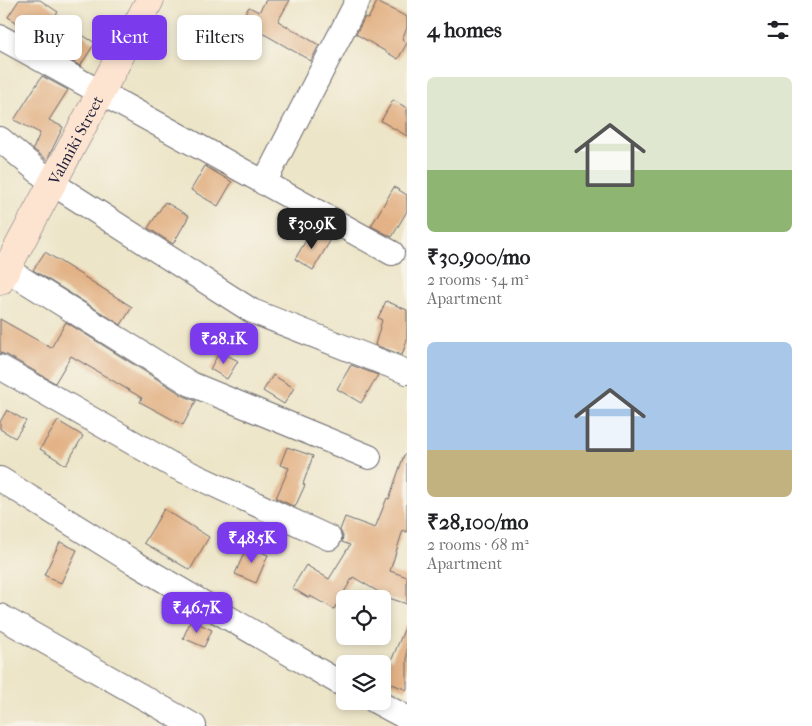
<!DOCTYPE html>
<html lang="en">
<head>
<meta charset="utf-8">
<style>
  body { margin:0; font-family:"IM FELL French Canon",serif; background:#f6f6f6; color:#202124; height:100vh; display:flex; flex-direction:column; font-size:19px; white-space:nowrap }
  * { box-sizing:border-box; margin:0 }
  p { font-size:16px; color:#757577 }
  .icon { flex:none; width:28px; height:28px; fill:none; stroke:currentColor; stroke-width:2; stroke-linecap:round; stroke-linejoin:round }
  .map { position:relative; flex:1; overflow:hidden }
  .panel { display:flex; flex-direction:column; background:#fff; width:405px }
  .panel>* { flex:none }
  .guide { position:absolute; left:15px; top:15px; width:316px; height:45px; display:flex; gap:10px }
  .fabs { position:absolute; left:336px; top:590px; display:grid; gap:10px }
  .fabs a { display:grid; place-items:center; width:55px; height:55px; border-radius:8px; background:#fff; box-shadow:0 2px 8px #0003; font-size:25px }
  .price { position:absolute; translate:-50% -42px; padding:0 11px; border-radius:10px; background:#7c3aed; color:#fff; font-size:16px; line-height:32px; filter:drop-shadow(0 1px 2px #0008) }
  .price::after { content:''; position:absolute; left:50%; top:30px; width:15px; height:11px; margin-left:-8px; background:inherit; clip-path:polygon(0 0,100% 0,50% 100%) }
  .price.on { background:#222; color:#fff }
  ul { padding:0; list-style:none }
  li { display:grid; align-content:center; gap:10px; height:265px; padding:0 20px }
  li span { display:grid; place-items:center; height:155px; border-radius:8px; color:#555 }
  li>.icon { margin-inline-start:auto }
  span .icon { width:90px; height:90px; fill:#fffc; stroke-width:1 }
  li b { font-size:21px }
  h2 { display:flex; justify-content:space-between; align-items:center; height:60px; padding:0 20px; font-size:21px }
  .chip { padding:0 18px; border-radius:8px; background:#fff; box-shadow:0 2px 8px #0003; font-size:18px; line-height:45px }
  .chip.on { background:#7c3aed; color:#fff }
  main { display:flex; flex:1; min-height:0 }
  .map>svg:first-child { display:block }
  .building { fill:#e3b387 }
  .lines { fill:none; stroke-linecap:round; stroke-linejoin:round }
  .street-casing { stroke:#69666c; stroke-width:26 }
  .secondary-casing { stroke:#69666c; stroke-width:29 }
  .street { stroke:#fff; stroke-width:24 }
  .secondary { stroke:#fde4d1; stroke-width:28 }
  .labels { text-anchor:middle; dominant-baseline:central; stroke-width:4.5; stroke-linejoin:round; paint-order:stroke }
  .street-label { font-size:16px; fill:#22223b; stroke:#f7f3e8 }
</style>
</head>
<body>
<main>
<div class="map">
<svg width="407" height="726" viewBox="0 0 407 726">
  <rect width="100%" height="100%" fill="#f7f3e8"/>
  <filter id="ink" filterUnits="userSpaceOnUse"><feTurbulence type="fractalNoise" baseFrequency=".02" numOctaves="2"/><feDisplacementMap in="SourceGraphic" scale="10" xChannelSelector="R" yChannelSelector="G"/><feConvolveMatrix kernelMatrix="1 2 1 2 8 2 1 2 1" color-interpolation-filters="sRGB"/></filter>
  <filter id="wash" filterUnits="userSpaceOnUse"><feTurbulence type="fractalNoise" baseFrequency=".0096" numOctaves="4" result="noise"/><feDisplacementMap in="SourceGraphic" scale="20" xChannelSelector="R" yChannelSelector="G"/><feGaussianBlur stdDeviation="1.12" result="paint"/><feColorMatrix in="noise" values="0 0 0 0 0 0 0 0 0 0 0 0 0 0 0 0 0 1.4 0 .05"/><feComposite in="paint" operator="in"/></filter>
  <g filter="url(#wash)">
    <rect width="100%" height="100%" fill="#ede5c8"/>
    <g id="blocks">
      <g class="building">
        <polygon points="19,0 40,0 58,12 54,17 95,43 80,66 57,52 58,50 8,17"/>
        <polygon points="266,0 290,0 278,21 319,45 311,61 257,30 252,38 236,29 249,7 259,12"/>
        <polygon points="377,2 407,17 407,28 402,39 407,43 398,59 356,34 365,17 368,19"/>
        <polygon points="42,76 68,90 49,120 63,127 47,160 33,149 40,133 14,120"/>
        <polygon points="393,100 407,108 407,136 381,121"/>
        <polygon points="205,166 232,182 218,206 191,190"/>
        <polygon points="394,187 407,195 407,211 392,237 371,226"/>
        <polygon points="165,202 189,216 173,244 148,228"/>
        <polygon points="312,230 330,241 313,270 295,259"/>
        <polygon points="45,252 132,307 121,325 33,270"/>
        <polygon points="386,301 407,310 407,340 402,355 375,345 382,320 378,318"/>
        <polygon points="0,319 51,348 66,322 184,396 196,401 183,425 140,402 142,398 71,356 55,383 7,355 0,353"/>
        <polygon points="220,351 238,361 227,379 210,369"/>
        <polygon points="351,365 378,375 361,403 337,389"/>
        <polygon points="273,375 294,388 284,404 263,391"/>
        <polygon points="7,410 26,421 15,438 0,429 0,422"/>
        <polygon points="58,421 83,436 66,465 40,449"/>
        <polygon points="287,447 313,456 303,484 305,485 295,507 276,498 289,468 280,465"/>
        <polygon points="404,455 407,455 407,532 403,530 390,571 407,577 407,604 389,598 353,577 334,609 310,596 309,598 292,588 306,565 329,579 350,545 342,542 343,536 340,530 345,517 375,528 387,498 389,499"/>
        <polygon points="164,509 209,537 190,570 144,543"/>
        <polygon points="60,542 77,550 61,583 44,575"/>
        <polygon points="247,546 268,555 256,583 235,574"/>
        <polygon points="191,620 212,630 204,647 183,638"/>
        <polygon points="406,625 407,625 407,690 382,680 382,655 392,659"/>
      </g>
    </g>
  </g>
  <g filter="url(#ink)">
    <use href="#blocks" fill-opacity="0" stroke="#69666c" stroke-width="1"/>
    <g class="lines">
      <defs>
        <g id="street">
          <polyline points="0,37 392,253"/>
          <polyline points="0,139 52,183 252,311 407,372"/>
          <polyline points="264,183 358,0"/>
          <polyline points="6,269 191,384 369,457"/>
          <polyline points="0,367 174,466 329,538"/>
          <polyline points="0,479 133,562 345,686"/>
          <polyline points="0,616 194,726"/>
          <polyline points="375,701 407,718"/>
        </g>
        <g id="secondary">
          <path id="s1" d="M0 281 150 0"/>
        </g>
      </defs>
      <use href="#street" class="street-casing"/>
      <use href="#secondary" class="secondary-casing"/>
      <use href="#street" class="street"/>
      <use href="#secondary" class="secondary"/>
    </g>
  </g>
  <g class="labels">
    <g class="street-label">
      <text stroke="none"><textPath href="#s1" startOffset="160">Valmiki Street</textPath></text>
    </g>
  </g>
</svg>
<div class="fabs">
<a><svg class="icon" aria-label="locate" viewBox="0 0 24 24"><circle cx="12" cy="12" r="6"/><path d="M12 2v4M12 18v4M2 12h4M18 12h4"/></svg></a>
<a><svg class="icon" aria-label="layers" viewBox="0 0 24 24"><path d="M12 4l9 5-9 5-9-5zM3 14l9 5 9-5"/></svg></a>
</div>
<b class="price on" style="left:312px;top:250px">₹30.9K</b>
<b class="price" style="left:224px;top:365px">₹28.1K</b>
<b class="price" style="left:252px;top:564px">₹48.5K</b>
<b class="price" style="left:197px;top:634px">₹46.7K</b>
<div class="guide">
<a class="chip">Buy</a>
<a class="chip on">Rent</a>
<a class="chip">Filters</a>
</div>
</div>
<section class="panel">
<h2>4 homes<svg class="icon" aria-label="filters" viewBox="0 0 24 24"><path d="M4 7h16M4 17h16"/><circle cx="9" cy="7" r="2"/><circle cx="15" cy="17" r="2"/></svg></h2>
<ul>
<li><span style="background:linear-gradient(#dfe7d0 60%,#8fb573 0)"><svg class="icon" aria-label="home" viewBox="0 0 24 24"><path d="M3 11l9-7 9 7M6 9v11h12V9"/></svg></span><div><b>₹30,900/mo</b><p>2 rooms · 54 m²</p><p>Apartment</p></div></li>
<li><span style="background:linear-gradient(#a9c7e8 70%,#c2b280 0)"><svg class="icon" aria-label="home" viewBox="0 0 24 24"><path d="M3 11l9-7 9 7M6 9v11h12V9"/></svg></span><div><b>₹28,100/mo</b><p>2 rooms · 68 m²</p><p>Apartment</p></div></li>
</ul>
</section>
</main>
</body>
</html>
